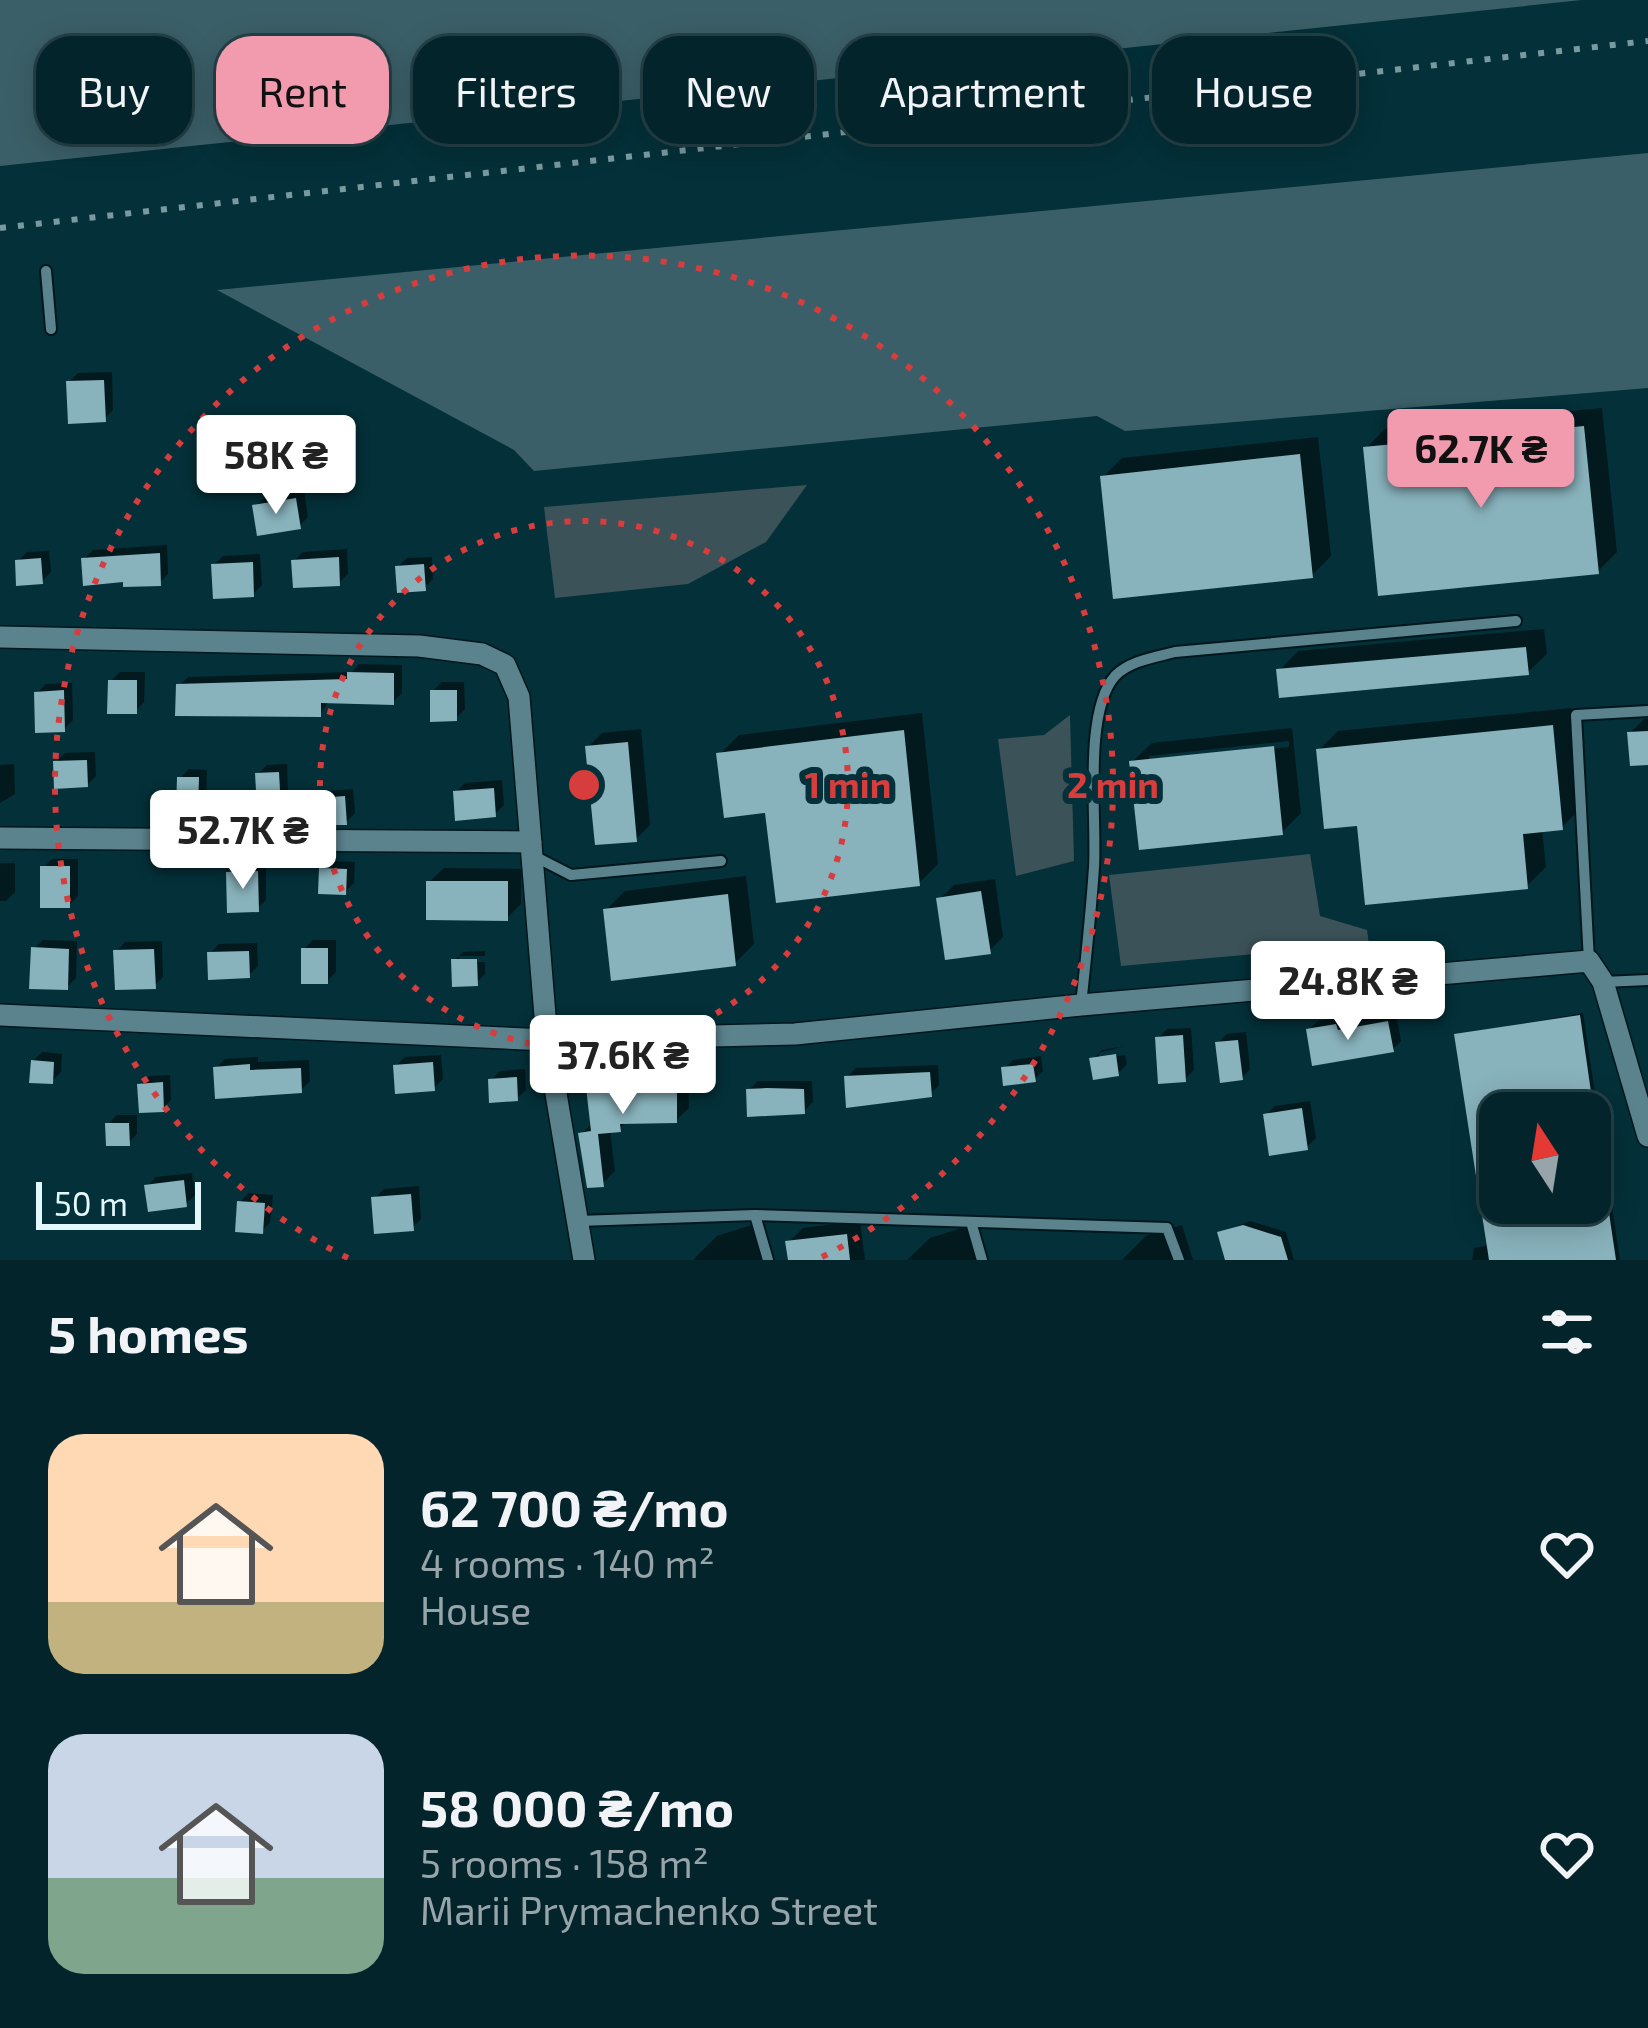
<!DOCTYPE html>
<html lang="en">
<head>
<meta charset="utf-8">
<style>
  body { margin:0; font-family:"Exo 2",sans-serif; background:#113037; color:#f1f3f6; height:100vh; display:flex; flex-direction:column; font-size:45px; white-space:nowrap }
  * { box-sizing:border-box; margin:0 }
  p { font-size:39px; color:#97a4a9 }
  .icon { flex:none; width:66px; height:66px; fill:none; stroke:currentColor; stroke-width:2; stroke-linecap:round; stroke-linejoin:round }
  .map { position:relative; height:1260px; overflow:hidden }
  .side { display:flex; flex-direction:column; background:#03242b; flex:1 }
  .side>* { flex:none }
  .hud { position:absolute; left:36px; top:36px; width:1578px; height:108px; display:flex; gap:24px }
  .needle { width:78px; rotate:348deg }
  .tools { position:absolute; left:1479px; top:1092px; display:grid; gap:24px }
  .tools a { display:grid; place-items:center; width:132px; height:132px; border-radius:24px; background:#03242b; box-shadow:0 6px 30px #0003,0 0 0 3px #244147; font-size:60px }
  .scale { position:absolute; left:36px; bottom:30px; width:165px; box-sizing:border-box; padding-left:12px; border:6px solid #e2f8fd; border-top:0; font-size:33px; line-height:42px; white-space:nowrap; color:#e2f8fd; -webkit-text-stroke:9px #043039; paint-order:stroke }
  .price { position:absolute; translate:-50% -102px; padding:0 27px; border-radius:12px; background:#fff; color:#222; font-size:39px; line-height:78px; filter:drop-shadow(0 3px 6px #0008) }
  .price::after { content:''; position:absolute; left:50%; top:72px; width:36px; height:27px; margin-left:-18px; background:inherit; clip-path:polygon(0 0,100% 0,50% 100%) }
  .price.on { background:#f29aae; color:#111 }
  ul { padding:0; list-style:none }
  li { display:flex; align-items:center; gap:36px; height:300px; padding:0 48px }
  li span { display:grid; place-items:center; flex:none; width:336px; height:240px; border-radius:36px; color:#555 }
  li>.icon { margin-inline-start:auto }
  span .icon { width:144px; height:144px; fill:#fffc; stroke-width:1 }
  li b { font-size:51px }
  h2 { display:flex; justify-content:space-between; align-items:center; height:144px; padding:0 48px; font-size:51px }
  .chip { padding:0 42px; border-radius:36px; background:#03242b; box-shadow:0 6px 30px #0003,0 0 0 3px #244147; font-size:42px; line-height:108px }
  .chip.on { background:#f29aae; color:#111 }
  .map>svg:first-child { display:block }
  .green { fill:#3b5258 }
  .forest { fill:#3b5f68 }
  .shadow { fill:#0007; fill-rule:evenodd }
  .building { fill:#88b2bc }
  .lines { fill:none; stroke-linecap:round; stroke-linejoin:round }
  .service-casing { stroke:#00171d; stroke-width:14 }
  .minor-casing { stroke:#00171d; stroke-width:24 }
  .service { stroke:#5b838e; stroke-width:10 }
  .minor { stroke:#5b838e; stroke-width:21 }
  .rail { stroke:#7a9aa1; stroke-width:6; stroke-dasharray:6 12; stroke-linecap:butt }
  .ring { fill:none; stroke:#d73d3d; stroke-width:6; stroke-dasharray:6 12 }
  .centre { fill:#d73d3d; stroke:#043039; stroke-width:6 }
  .ring-label { font-size:36px; text-anchor:middle; font-weight:bold; fill:#d73d3d; stroke:#043039; stroke-width:12; stroke-linejoin:round; paint-order:stroke }
</style>
</head>
<body>
<div class="map">
<svg width="1648" height="1260" viewBox="0 0 1648 1260">
  <rect width="100%" height="100%" fill="#043039"/>
  <g class="green">
    <polygon points="807,485 766,542 688,584 555,598 544,507"/>
    <polygon points="1070,715 1074,861 1016,876 998,739 1044,735"/>
    <polygon points="1310,854 1320,916 1367,930 1369,944 1121,966 1109,875"/>
  </g>
  <g class="forest">
    <polygon points="0,0 1582,0 0,166"/>
    <polygon points="1648,153 1648,388 1125,431 1097,416 534,471 514,450 217,290"/>
  </g>
  <g class="shadow">
    <polygon points="112,372 113,410 104,419 69,382 78,373"/>
    <polygon points="1602,408 1617,552 1598,571 1366,448 1385,429"/>
    <polygon points="1318,437 1331,556 1312,575 1103,477 1122,458"/>
    <polygon points="304,491 308,517 299,526 256,506 265,497"/>
    <polygon points="167,545 168,574 159,583 125,578 84,559 93,550"/>
    <polygon points="347,549 348,574 339,583 294,561 303,552"/>
    <polygon points="49,551 51,572 42,581 18,561 27,552"/>
    <polygon points="260,554 262,585 253,594 214,565 223,556"/>
    <polygon points="432,557 433,579 424,588 398,567 407,558"/>
    <polygon points="1544,629 1547,654 1527,673 1279,671 1298,651"/>
    <polygon points="359,664 402,665 402,693 393,702 329,701 320,714 179,686 188,677 352,672"/>
    <polygon points="120,672 145,672 144,702 135,711 111,681"/>
    <polygon points="442,682 464,682 465,709 456,718 433,691"/>
    <polygon points="72,683 73,720 64,729 37,693 46,684"/>
    <polygon points="1571,708 1581,808 1562,827 1542,829 1546,867 1527,886 1360,823 1319,750 1338,731"/>
    <polygon points="922,713 938,864 919,883 768,809 720,754 739,735"/>
    <polygon points="1644,719 1648,719 1648,762 1630,733"/>
    <path d="M1292 728 1301 813 1282 832 1132 762 1152 743ZM1289 741V747L1149 762V756Z"/>
    <polygon points="641,729 650,825 636,839 588,747 602,733"/>
    <polygon points="95,752 96,776 87,785 56,762 65,753"/>
    <polygon points="14,764 15,794 0,803 0,765"/>
    <polygon points="287,764 288,796 279,805 258,774 267,765"/>
    <polygon points="189,769 207,770 206,798 197,807 180,778"/>
    <polygon points="502,780 504,805 495,814 456,792 465,783"/>
    <polygon points="353,789 355,813 346,822 321,800 330,791"/>
    <polygon points="52,859 78,859 78,896 69,905 43,868"/>
    <polygon points="331,861 355,862 354,883 345,892 322,870"/>
    <polygon points="0,863 15,863 15,892 6,901 0,901"/>
    <polygon points="266,863 266,900 257,909 229,873 238,864"/>
    <polygon points="444,868 521,869 521,904 507,918 429,882"/>
    <polygon points="746,876 754,944 735,963 606,910 625,891"/>
    <polygon points="995,879 1003,937 989,951 940,899 954,885"/>
    <polygon points="43,940 77,941 76,978 67,987 34,949"/>
    <polygon points="313,940 336,940 336,972 327,981 304,949"/>
    <polygon points="162,941 163,977 154,986 117,951 125,942"/>
    <polygon points="257,943 258,966 249,975 210,953 219,944"/>
    <polygon points="485,951 485,956 459,956 459,962 485,962 485,974 476,983 454,961 463,952"/>
    <polygon points="1396,1013 1401,1041 1392,1050 1309,1030 1318,1021 1345,1016 1346,1023"/>
    <path d="M1583 1013 1620 1260H1472L1474 1248 1490 1245 1457 1035ZM1500 1113H1590V1203H1500Z"/>
    <polygon points="1191,1028 1194,1070 1185,1079 1158,1038 1167,1029"/>
    <polygon points="1246,1032 1250,1069 1242,1078 1218,1043 1227,1034"/>
    <polygon points="1124,1046 1099,1053 1099,1059 1125,1055 1127,1064 1118,1073 1093,1059 1102,1050"/>
    <polygon points="42,1052 62,1054 61,1072 52,1081 33,1061"/>
    <polygon points="441,1055 443,1079 434,1088 396,1066 405,1057"/>
    <polygon points="1041,1056 1043,1071 1034,1079 1004,1069 1013,1060"/>
    <polygon points="258,1057 258,1062 309,1060 310,1081 301,1090 216,1068 225,1059"/>
    <polygon points="938,1065 939,1085 930,1094 847,1077 856,1068"/>
    <polygon points="525,1069 526,1090 517,1098 491,1080 500,1071"/>
    <polygon points="688,1072 689,1108 676,1120 627,1121 619,1129 610,1130 615,1171 602,1184 581,1134 593,1123 589,1088 602,1076"/>
    <polygon points="170,1075 171,1100 162,1109 141,1085 149,1076"/>
    <polygon points="758,1081 812,1081 813,1102 804,1111 749,1090"/>
    <polygon points="1310,1101 1316,1138 1307,1147 1266,1115 1275,1106"/>
    <polygon points="117,1115 137,1115 137,1134 128,1143 108,1124"/>
    <polygon points="192,1173 195,1195 186,1204 147,1186 156,1177"/>
    <polygon points="419,1186 421,1219 412,1228 375,1198 384,1189"/>
    <polygon points="249,1193 273,1195 270,1222 262,1231 240,1202"/>
    <polygon points="860,1221 865,1260 791,1260 789,1242 803,1228"/>
    <polygon points="1250,1221 1286,1232 1294,1260 1228,1260 1220,1233"/>
    <polygon points="758,1223 770,1260 693,1260 717,1236"/>
    <polygon points="1182,1225 1193,1260 1122,1260 1146,1236"/>
    <polygon points="968,1226 979,1260 907,1260 930,1238"/>
  </g>
  <g class="building">
    <polygon points="104,380 106,422 68,424 66,381"/>
    <polygon points="1584,426 1599,574 1378,596 1363,447"/>
    <polygon points="1300,454 1313,578 1113,599 1100,476"/>
    <polygon points="296,498 301,529 257,536 252,505"/>
    <polygon points="160,553 161,586 123,587 123,582 83,586 81,558"/>
    <polygon points="339,557 340,586 293,588 291,560"/>
    <polygon points="41,558 43,584 16,586 15,560"/>
    <polygon points="253,562 254,597 213,599 211,564"/>
    <polygon points="424,564 426,591 397,593 395,566"/>
    <polygon points="1526,647 1529,675 1279,698 1276,669"/>
    <polygon points="347,672 394,673 394,705 321,703 321,717 175,716 176,684 347,679"/>
    <polygon points="108,680 137,680 137,714 107,714"/>
    <polygon points="64,690 65,732 35,733 34,692"/>
    <polygon points="430,690 457,690 457,721 430,722"/>
    <polygon points="1553,725 1563,830 1523,834 1528,889 1365,905 1357,826 1324,829 1316,749"/>
    <polygon points="904,730 920,886 776,903 765,813 724,818 716,753"/>
    <polygon points="1648,731 1648,765 1630,766 1627,732"/>
    <polygon points="628,742 637,842 595,845 585,746"/>
    <polygon points="1274,746 1283,835 1139,850 1129,761"/>
    <polygon points="87,760 88,787 54,789 53,761"/>
    <polygon points="279,772 281,808 257,809 255,773"/>
    <polygon points="177,777 199,777 198,810 176,810"/>
    <polygon points="494,788 496,817 455,821 453,791"/>
    <polygon points="345,796 347,825 320,825 318,798"/>
    <rect x="40" y="866" width="30" height="42"/>
    <polygon points="319,868 347,869 346,895 318,894"/>
    <polygon points="258,871 259,912 227,913 226,872"/>
    <polygon points="426,881 508,881 508,921 426,920"/>
    <polygon points="981,891 991,954 945,960 936,898"/>
    <polygon points="728,894 736,966 611,981 603,909"/>
    <polygon points="31,947 69,949 68,990 29,989"/>
    <rect x="301" y="948" width="27" height="36"/>
    <polygon points="154,949 156,989 115,990 113,950"/>
    <polygon points="249,951 250,978 208,980 207,952"/>
    <polygon points="451,959 477,959 478,986 452,987"/>
    <polygon points="1580,1015 1594,1113 1487,1113 1500,1203 1590,1203 1590,1153 1600,1152 1616,1260 1489,1260 1454,1034"/>
    <polygon points="1388,1021 1394,1052 1312,1066 1306,1029 1336,1024 1338,1030"/>
    <polygon points="1183,1035 1186,1082 1158,1084 1155,1037"/>
    <polygon points="1238,1040 1243,1080 1220,1083 1215,1042"/>
    <polygon points="1116,1054 1119,1076 1093,1080 1089,1058"/>
    <polygon points="31,1060 54,1062 53,1084 29,1083"/>
    <polygon points="433,1062 435,1091 395,1094 393,1065"/>
    <polygon points="250,1064 250,1070 301,1068 302,1093 215,1099 213,1067"/>
    <polygon points="1033,1064 1036,1082 1003,1086 1001,1067"/>
    <polygon points="930,1072 932,1097 846,1108 844,1076"/>
    <polygon points="517,1077 518,1101 489,1103 488,1079"/>
    <polygon points="163,1082 164,1112 139,1113 137,1084"/>
    <polygon points="677,1083 677,1123 620,1124 621,1132 598,1134 604,1187 587,1188 578,1133 591,1131 586,1087"/>
    <polygon points="767,1088 804,1089 805,1114 747,1117 746,1089"/>
    <polygon points="1302,1108 1308,1150 1269,1156 1263,1114"/>
    <polygon points="105,1123 129,1123 130,1146 106,1146"/>
    <polygon points="184,1180 187,1207 148,1212 144,1185"/>
    <polygon points="411,1194 414,1231 374,1234 371,1197"/>
    <polygon points="237,1201 265,1203 263,1234 235,1232"/>
    <polygon points="1243,1225 1281,1237 1288,1260 1225,1260 1217,1232"/>
    <polygon points="847,1234 850,1260 788,1260 785,1241"/>
  </g>
  <g class="lines">
    <defs>
      <g id="service">
        <polyline points="46,271 51,329"/>
        <polyline points="532,855 571,875 721,861"/>
        <polyline points="1589,961 1576,715 1648,711"/>
        <polyline points="1603,982 1648,980"/>
        <path d="M1081 1005C1086 959 1091 913 1094 867 1097 819 1083 712 1115 676 1129 661 1156 657 1175 652L1516 621"/>
        <polyline points="755,1215 768,1260"/>
        <polyline points="578,1221 755,1215 1167,1228 1179,1260"/>
        <polyline points="971,1222 982,1260"/>
      </g>
      <g id="minor">
        <polyline points="0,637 419,646 482,654 505,665 519,697 547,1040 584,1260"/>
        <polyline points="0,838 531,842"/>
        <polyline points="0,1015 547,1040 795,1034 1081,1005 1589,961 1603,982 1648,1136"/>
      </g>
    </defs>
    <use href="#service" class="service-casing"/>
    <use href="#minor" class="minor-casing"/>
    <use href="#service" class="service"/>
    <use href="#minor" class="minor"/>
    <polyline class="rail" points="0,228 1648,41"/>
  </g>
  <g class="ring">
    <circle cx="584" cy="785" r="264"/>
    <path d="M348 1258A529 529 0 1 1 820 1258"/>
  </g>
  <circle cx="584" cy="785" r="18" class="centre"/>
  <g class="ring-label">
    <text x="848" y="798">1 min</text>
    <text x="1113" y="798">2 min</text>
  </g>
</svg>
<div class="tools">
<a><svg class="needle" viewBox="-14 -14 28 28"><path d="M0-13l5 13h-10z" fill="#e53935"/><path d="M0 13l5-13h-10z" fill="#97a4a9"/></svg></a>
</div>
<div class="scale">50 m</div>
<b class="price on" style="left:1481px;top:511px">62.7K ₴</b>
<b class="price" style="left:276px;top:517px">58K ₴</b>
<b class="price" style="left:243px;top:892px">52.7K ₴</b>
<b class="price" style="left:1348px;top:1043px">24.8K ₴</b>
<b class="price" style="left:623px;top:1117px">37.6K ₴</b>
<div class="hud">
<a class="chip">Buy</a>
<a class="chip on">Rent</a>
<a class="chip">Filters</a>
<a class="chip">New</a>
<a class="chip">Apartment</a>
<a class="chip">House</a>
</div>
</div>
<section class="side">
<h2>5 homes<svg class="icon" aria-label="filters" viewBox="0 0 24 24"><path d="M4 7h16M4 17h16"/><circle cx="9" cy="7" r="2"/><circle cx="15" cy="17" r="2"/></svg></h2>
<ul>
<li><span style="background:linear-gradient(#ffd9b3 70%,#c2b280 0)"><svg class="icon" aria-label="home" viewBox="0 0 24 24"><path d="M3 11l9-7 9 7M6 9v11h12V9"/></svg></span><div><b>62 700 ₴/mo</b><p>4 rooms · 140 m²</p><p>House</p></div><svg class="icon" aria-label="heart" viewBox="0 0 24 24"><path d="M12 20l-8-8c-3-5 5-10 8-4 3-6 11-1 8 4z"/></svg></li>
<li><span style="background:linear-gradient(#c9d6e8 60%,#7fa58c 0)"><svg class="icon" aria-label="home" viewBox="0 0 24 24"><path d="M3 11l9-7 9 7M6 9v11h12V9"/></svg></span><div><b>58 000 ₴/mo</b><p>5 rooms · 158 m²</p><p>Marii Prymachenko Street</p></div><svg class="icon" aria-label="heart" viewBox="0 0 24 24"><path d="M12 20l-8-8c-3-5 5-10 8-4 3-6 11-1 8 4z"/></svg></li>
</ul>
</section>
</body>
</html>
